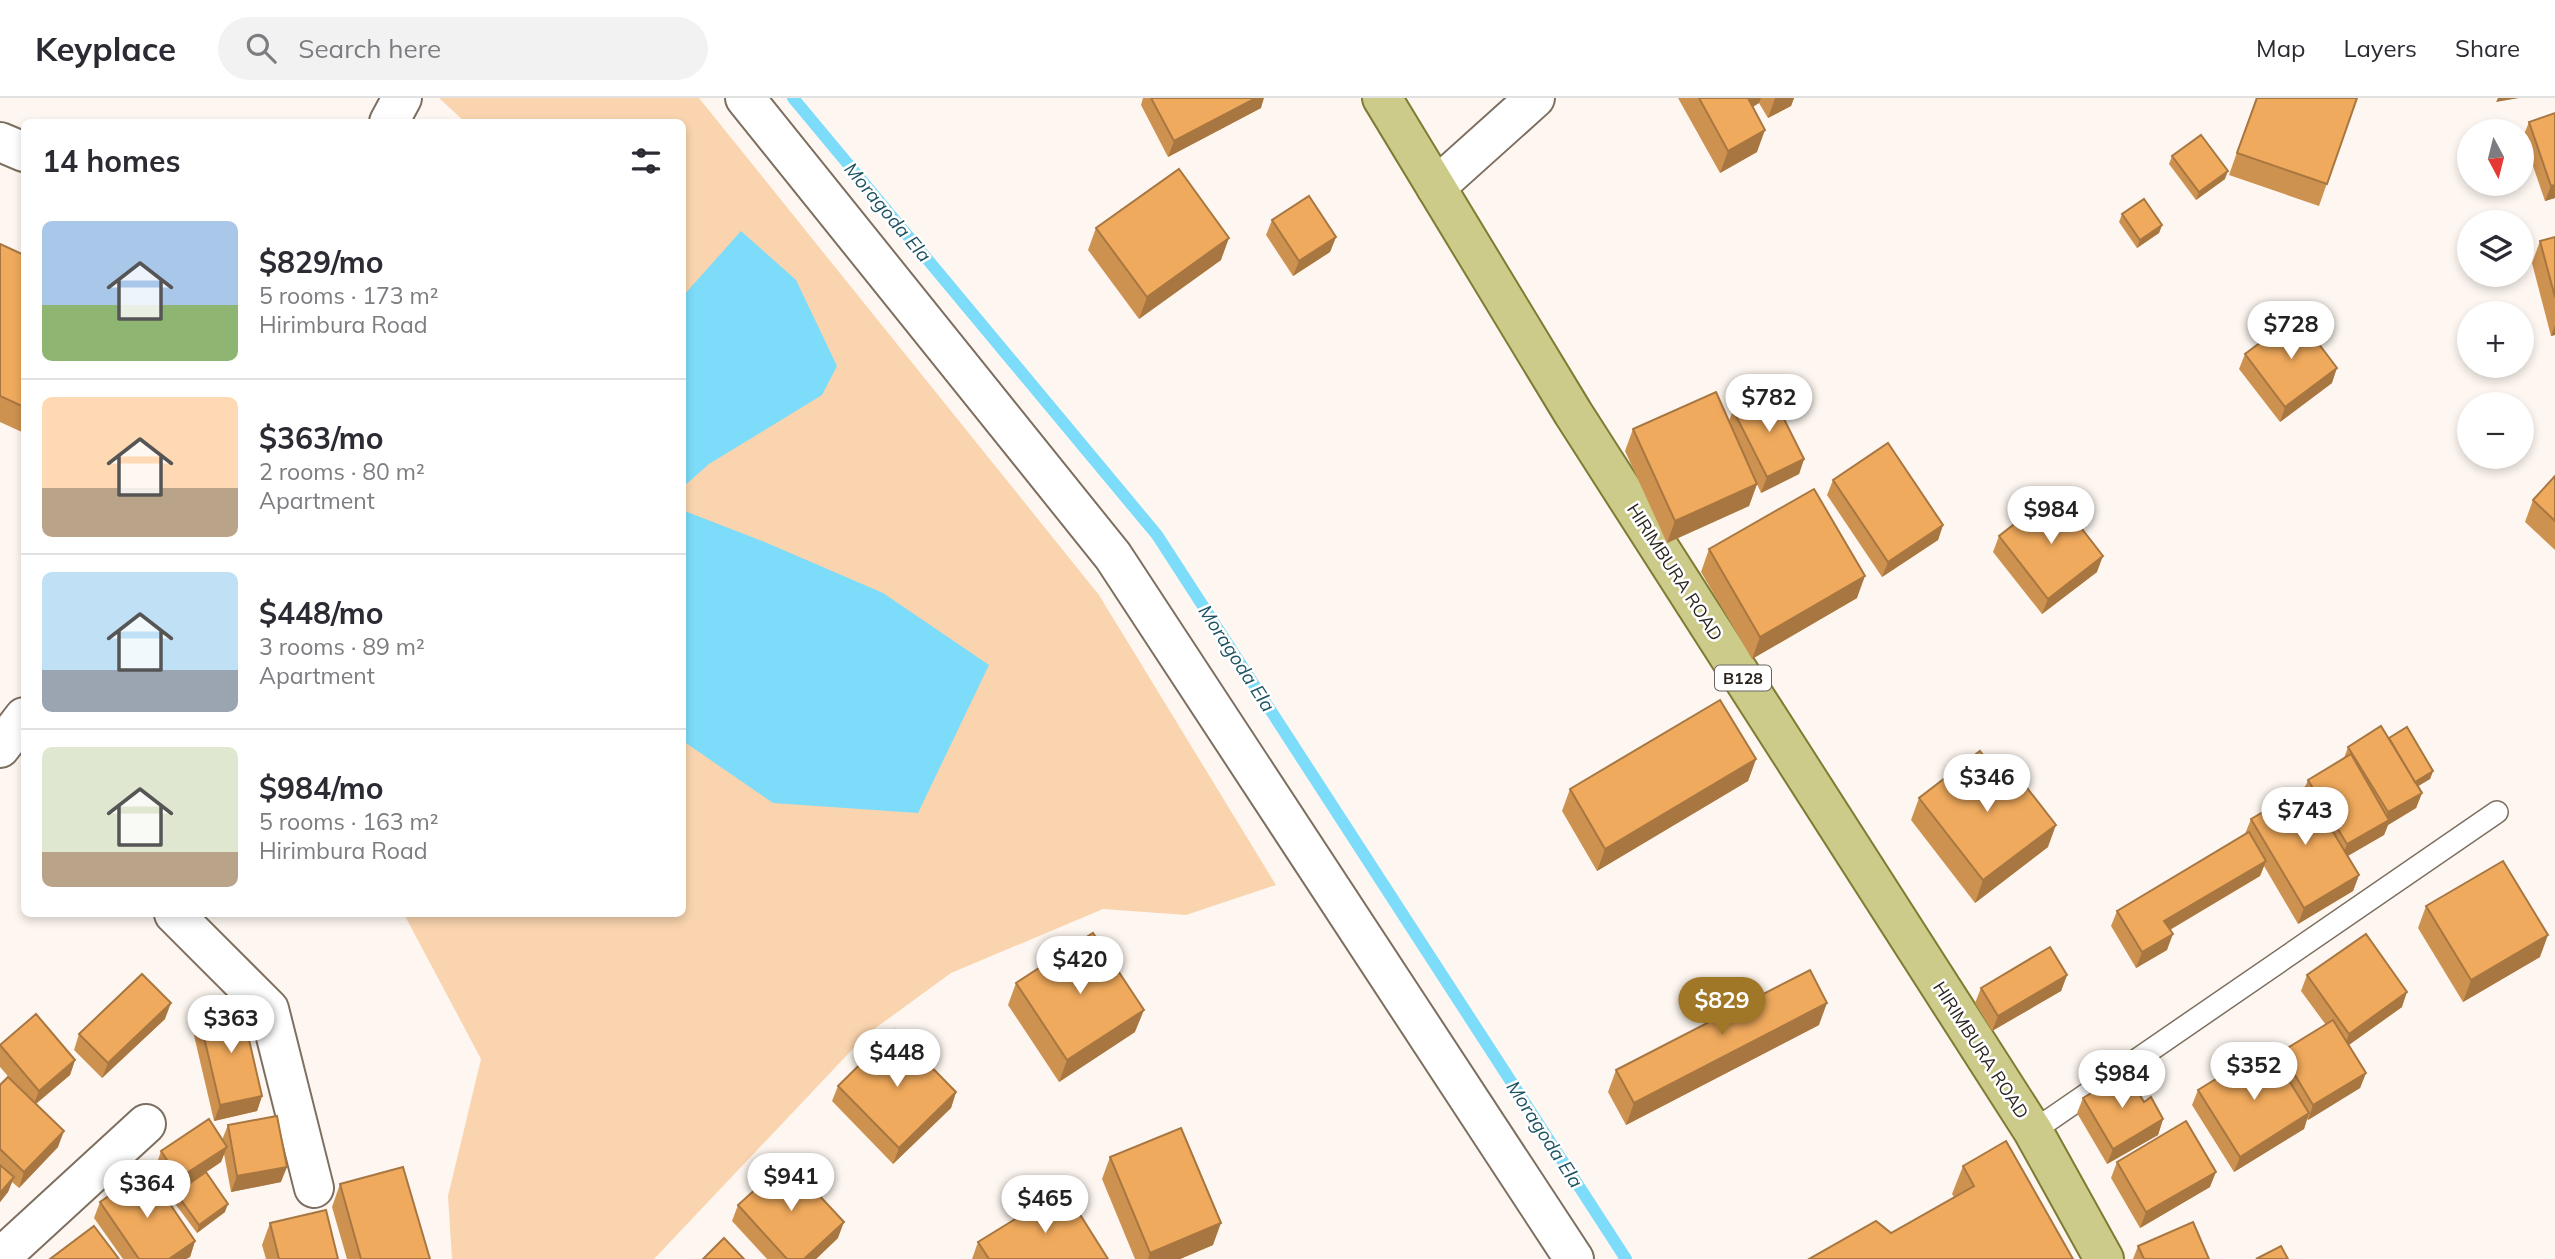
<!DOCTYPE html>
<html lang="en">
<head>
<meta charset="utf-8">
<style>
  body { margin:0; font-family:Mulish,sans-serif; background:#f2f2f3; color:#2b2b33; height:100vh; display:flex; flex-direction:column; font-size:26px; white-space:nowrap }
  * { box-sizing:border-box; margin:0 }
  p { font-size:23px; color:#7c7c81 }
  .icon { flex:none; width:38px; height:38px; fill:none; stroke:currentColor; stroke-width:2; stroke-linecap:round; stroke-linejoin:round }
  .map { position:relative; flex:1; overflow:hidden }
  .drawer { position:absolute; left:21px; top:21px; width:665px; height:798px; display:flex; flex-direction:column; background:#fff; border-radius:10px; box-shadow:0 4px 10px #0003 }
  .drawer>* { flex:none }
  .needle { width:46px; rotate:173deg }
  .controls { position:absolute; left:2457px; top:21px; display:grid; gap:14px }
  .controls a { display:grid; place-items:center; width:77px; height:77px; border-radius:50%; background:#fff; box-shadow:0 4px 10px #0003; font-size:35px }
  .price { position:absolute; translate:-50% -60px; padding:0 16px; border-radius:24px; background:#fff; color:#222; font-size:23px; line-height:46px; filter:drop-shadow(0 2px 4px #0008) }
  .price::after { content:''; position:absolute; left:50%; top:42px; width:21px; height:16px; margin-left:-10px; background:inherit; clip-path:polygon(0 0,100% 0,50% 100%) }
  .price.current { background:#a07726; color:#fff }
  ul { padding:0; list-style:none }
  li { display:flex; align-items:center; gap:21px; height:175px; padding:0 21px }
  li+li { border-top:2px solid #e1e1e2 }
  li span { display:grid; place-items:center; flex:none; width:196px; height:140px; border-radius:10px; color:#555 }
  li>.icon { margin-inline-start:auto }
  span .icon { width:84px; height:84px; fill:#fffc; stroke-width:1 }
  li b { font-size:30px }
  h2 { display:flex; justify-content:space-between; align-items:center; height:84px; padding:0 21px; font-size:30px }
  header { display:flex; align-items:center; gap:42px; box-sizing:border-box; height:98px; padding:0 35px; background:#fff; border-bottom:2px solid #e1e1e2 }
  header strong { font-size:33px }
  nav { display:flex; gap:38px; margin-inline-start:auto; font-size:24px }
  .search { width:490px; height:63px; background:#f2f2f3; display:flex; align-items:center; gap:18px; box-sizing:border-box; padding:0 24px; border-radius:38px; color:#7c7c81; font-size:26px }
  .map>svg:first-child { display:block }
  .green { fill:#f9d4ae }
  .water { fill:#7cdcfa }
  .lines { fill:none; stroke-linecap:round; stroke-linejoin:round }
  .stream { stroke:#7cdcfa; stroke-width:12 }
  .lane-casing { stroke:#7d6f60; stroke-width:24 }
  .street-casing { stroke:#7d6f60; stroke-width:42 }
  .secondary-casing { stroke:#7d6f60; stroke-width:42 }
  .primary-casing { stroke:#7f7b32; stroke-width:42 }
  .lane { stroke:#fff; stroke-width:21 }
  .street { stroke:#fff; stroke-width:38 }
  .secondary { stroke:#fff; stroke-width:38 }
  .primary { stroke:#cdcb8a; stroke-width:38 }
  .wall { fill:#ce9250 }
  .shaded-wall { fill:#a87741 }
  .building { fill:#f0aa5d; stroke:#a87741; stroke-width:2 }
  .labels { text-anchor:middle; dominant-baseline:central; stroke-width:5; stroke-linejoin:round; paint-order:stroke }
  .shield { fill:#fff; stroke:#6b6662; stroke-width:2 }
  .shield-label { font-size:16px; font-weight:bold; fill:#2b251f }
  .street-label { font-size:18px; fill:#2b251f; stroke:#fff }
  .water-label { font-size:19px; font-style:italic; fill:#1d5363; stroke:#fff }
</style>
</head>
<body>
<header>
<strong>Keyplace</strong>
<div class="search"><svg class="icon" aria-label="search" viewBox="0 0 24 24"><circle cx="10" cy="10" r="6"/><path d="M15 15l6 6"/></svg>Search here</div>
<nav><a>Map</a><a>Layers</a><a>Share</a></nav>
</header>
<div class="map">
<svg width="2555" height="1161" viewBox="0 0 2555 1161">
  <rect width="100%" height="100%" fill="#fef7f1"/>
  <polygon class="green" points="439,0 699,0 1099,497 1276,787 1186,817 1103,811 951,875 866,937 654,1161 452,1161 448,1098 481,961 404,816 682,816 682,24 465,24"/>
  <g class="water">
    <polygon points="741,133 796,182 837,268 822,297 709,366 683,389 683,198"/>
    <polygon points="682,412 767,445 883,495 989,567 918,715 773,705 683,643"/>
  </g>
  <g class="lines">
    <polyline class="stream" points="793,0 1157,437 1626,1161"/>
    <defs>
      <polyline id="lane" points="2033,1033 2497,714"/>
      <g id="street">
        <polyline points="745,0 1113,458 1574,1161"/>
        <polyline points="0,44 24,54"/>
        <polyline points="1436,89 1535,0"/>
        <polyline points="174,816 269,911 314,1090"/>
        <polyline points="0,1160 146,1026"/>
      </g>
      <g id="secondary">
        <polyline points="389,24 402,0"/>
        <polyline points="0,650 24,619"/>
      </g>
      <polyline id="primary" points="1382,0 1573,315 2033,1033 2104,1161"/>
    </defs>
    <use href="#lane" class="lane-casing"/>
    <use href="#street" class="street-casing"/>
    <use href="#secondary" class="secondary-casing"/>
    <use href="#primary" class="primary-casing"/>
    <use href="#lane" class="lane"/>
    <use href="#street" class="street"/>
    <use href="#secondary" class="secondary"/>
    <use href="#primary" class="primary"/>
  </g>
  <g class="wall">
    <polygon points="1143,0 1151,0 1261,10 1168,59 1141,7"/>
    <polygon points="1678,0 1794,0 1791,8 1768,20 1759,5 1753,9 1757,54 1720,75"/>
    <polygon points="2256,0 2357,0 2319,108 2229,77"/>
    <polygon points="2555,15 2555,100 2545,103 2523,39 2529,24"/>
    <polygon points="2172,58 2225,81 2196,102 2169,66"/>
    <polygon points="2122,116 2162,127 2159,135 2137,150 2119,124"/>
    <polygon points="1272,122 1336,139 1330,154 1293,178 1266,137"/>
    <polygon points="1096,130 1221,162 1139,221 1088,152"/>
    <polygon points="2555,139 2555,237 2551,238 2532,165 2540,143"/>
    <polygon points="0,146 24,157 24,335 0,324"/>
    <polygon points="2245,256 2332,285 2280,324 2239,271"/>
    <polygon points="1733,312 1804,361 1799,376 1761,395 1757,386 1749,408 1667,445 1625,353 1633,331 1729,323"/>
    <polygon points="2555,378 2555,452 2525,424 2533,402"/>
    <polygon points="1833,382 1943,427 1938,442 1882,479 1827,397"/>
    <polygon points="1999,438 2097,474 2042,516 1993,454"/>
    <polygon points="1709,451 1857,500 1752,561 1701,474"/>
    <polygon points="2389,640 2433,673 2430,681 2418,688 2422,695 2416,710 2388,727 2384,737 2347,758 2359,777 2353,793 2298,826 2264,768 2260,778 2170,832 2167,852 2136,870 2111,828 2117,813 2245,736 2251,721 2305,689 2308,682 2344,660 2348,649"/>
    <polygon points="1756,661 1748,683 1597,773 1562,713 1570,691"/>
    <polygon points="1998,676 2048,749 1975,805 1911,722 1919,700"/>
    <polygon points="2426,808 2540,859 2463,904 2418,830"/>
    <polygon points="2067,877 2061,893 1992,933 1975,905 1981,890"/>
    <polygon points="2307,877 2402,909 2349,947 2366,975 2360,990 2308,1022 2307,1021 2304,1031 2234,1074 2192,1007 2198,992 2277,964 2281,954 2326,927 2301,893"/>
    <polygon points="1016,885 1135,934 1059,984 1008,907"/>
    <polygon points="199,918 262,998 257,1013 214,1023 193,933"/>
    <polygon points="165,921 102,980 74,952 79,936"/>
    <polygon points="1819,927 1626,1027 1608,994 1616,972"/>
    <polygon points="0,947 75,962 70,977 36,1006 58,1049 19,1090 12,1084 8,1094 0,1104 0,987 13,984 0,969"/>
    <polygon points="838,988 956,994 951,1010 893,1066 832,1003"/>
    <polygon points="2083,1000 2144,1004 2163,1021 2158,1037 2107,1066 2077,1015"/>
    <polygon points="228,1027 281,1084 231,1094 224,1056 221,1064 206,1074 225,1114 197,1135 173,1103 176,1095 187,1087 174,1096 156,1068 161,1053 222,1042"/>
    <polygon points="1110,1059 1213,1147 1180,1161 1135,1161 1102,1081"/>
    <polygon points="2117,1064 2210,1089 2140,1130 2111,1080"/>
    <polygon points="1963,1068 2073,1161 1891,1135 1954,1099 1952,1096"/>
    <polygon points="340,1086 430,1161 347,1161 332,1109"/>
    <polygon points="100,1104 195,1143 190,1159 186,1161 123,1161 94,1120"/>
    <polygon points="738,1107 838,1140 816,1161 767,1161 732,1123"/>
    <polygon points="270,1125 338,1161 266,1161 262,1147"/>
    <polygon points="978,1144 1108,1161 972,1161"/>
    <polygon points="2138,1148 2209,1161 2133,1161"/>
  </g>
  <g class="shaded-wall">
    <polygon points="1256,0 1264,0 1261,10 1168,59 1174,43"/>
    <polygon points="1744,0 1761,0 1759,5 1737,18"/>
    <polygon points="1775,0 1794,0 1791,8 1768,20"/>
    <polygon points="2498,0 2519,0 2496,4"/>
    <polygon points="1765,32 1757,54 1720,75 1728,53"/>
    <polygon points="2228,73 2225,81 2196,102 2199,94"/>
    <polygon points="2555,87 2555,100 2545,103 2551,88"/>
    <polygon points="2162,127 2159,135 2137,150 2140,142"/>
    <polygon points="1336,139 1330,154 1293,178 1299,163"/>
    <polygon points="1229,140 1221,162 1139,221 1147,199"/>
    <polygon points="2555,227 2555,237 2551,238"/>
    <polygon points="2337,270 2332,285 2280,324 2285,309"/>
    <polygon points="1804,361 1799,376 1761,395 1767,379"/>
    <polygon points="1757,386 1749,408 1667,445 1675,423"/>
    <polygon points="1943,427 1938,442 1882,479 1888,464"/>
    <polygon points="2103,458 2097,474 2042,516 2048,501"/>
    <polygon points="1865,478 1857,500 1752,561 1760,539"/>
    <polygon points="1756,661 1748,683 1597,773 1605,751"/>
    <polygon points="2433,673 2430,681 2410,693 2413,685"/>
    <polygon points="2422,695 2416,710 2388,727 2384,737 2341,762 2347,746 2384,725 2388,714"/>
    <polygon points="2056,727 2048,749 1975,805 1983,782"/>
    <polygon points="2266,763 2260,778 2159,838 2164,823"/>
    <polygon points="2359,777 2353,793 2298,826 2304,810"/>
    <polygon points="2173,836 2167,852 2136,870 2142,854"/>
    <polygon points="2548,837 2540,859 2463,904 2471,882"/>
    <polygon points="2067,877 2061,893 1992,933 1998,918"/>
    <polygon points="2407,894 2402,909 2343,951 2349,936"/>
    <polygon points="171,905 165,921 102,980 108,965"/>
    <polygon points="1827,905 1819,927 1626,1027 1634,1005"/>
    <polygon points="1144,912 1135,934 1059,984 1067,962"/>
    <polygon points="75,962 70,977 33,1008 39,993"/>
    <polygon points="2366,975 2360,990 2308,1022 2313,1007"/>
    <polygon points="956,994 951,1010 893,1066 899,1050"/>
    <polygon points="262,998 257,1013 214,1023 220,1007"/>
    <polygon points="2309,1015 2304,1031 2234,1074 2240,1059"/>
    <polygon points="2163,1021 2158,1037 2107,1066 2113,1051"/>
    <polygon points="64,1033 58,1049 19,1090 24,1074"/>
    <polygon points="227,1049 221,1064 174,1096 179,1080"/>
    <polygon points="287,1069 281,1084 231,1094 237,1078"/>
    <polygon points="2216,1074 2210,1089 2140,1130 2146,1114"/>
    <polygon points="14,1079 8,1094 0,1104 0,1095"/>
    <polygon points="228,1106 225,1114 197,1135 199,1127"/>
    <polygon points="844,1124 838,1140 816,1161 804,1161"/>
    <polygon points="1221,1125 1213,1147 1180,1161 1148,1161 1150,1155"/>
    <polygon points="195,1143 190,1159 186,1161 169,1161"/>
  </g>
  <g class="building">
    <polygon points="1151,0 1256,0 1174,43"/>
    <polygon points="1699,0 1748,0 1765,32 1728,53"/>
    <polygon points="2257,0 2357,0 2327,86 2237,55"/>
    <polygon points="2555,15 2555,87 2551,88 2529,24"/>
    <polygon points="2201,37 2228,73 2199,94 2172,58"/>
    <polygon points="1179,71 1229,140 1147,199 1096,130"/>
    <polygon points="1309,98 1336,139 1299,163 1272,122"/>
    <polygon points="2144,101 2162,127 2140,142 2122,116"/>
    <polygon points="2555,139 2555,199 2540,143"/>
    <polygon points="0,146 24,157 24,309 0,298"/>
    <polygon points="2297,217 2337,270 2285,309 2245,256"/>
    <polygon points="1770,293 1804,361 1767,379 1733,312"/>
    <polygon points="1716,294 1757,386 1675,423 1633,331"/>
    <polygon points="1888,345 1943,427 1888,464 1833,382"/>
    <polygon points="2555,378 2555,423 2533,402"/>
    <polygon points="1814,391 1865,478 1760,539 1709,451"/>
    <polygon points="2054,395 2103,458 2048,501 1999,438"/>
    <polygon points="1720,602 1756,661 1605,751 1570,691"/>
    <polygon points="2381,628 2422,695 2388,714 2348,649"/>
    <polygon points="2407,629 2433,673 2415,684 2389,640"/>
    <polygon points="1980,653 1998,676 2010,668 2056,727 1983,782 1919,700"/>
    <polygon points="2351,656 2389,722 2347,746 2308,682"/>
    <polygon points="2306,689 2359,777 2304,810 2251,721"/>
    <polygon points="2249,734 2266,763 2164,823 2173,836 2142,854 2117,813"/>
    <polygon points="2503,763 2548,837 2471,882 2426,808"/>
    <polygon points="1093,835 1144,912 1067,962 1016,885"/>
    <polygon points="2366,836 2407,894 2349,936 2307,877"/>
    <polygon points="2050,849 2067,877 1998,918 1981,890"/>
    <polygon points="1810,872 1827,905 1634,1005 1616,972"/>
    <polygon points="142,876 171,905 108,965 79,936"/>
    <polygon points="241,907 262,998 220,1007 199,918"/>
    <polygon points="36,916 75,962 39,993 0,947"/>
    <polygon points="2333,922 2366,975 2313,1007 2281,954"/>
    <polygon points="895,932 956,994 899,1050 838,988"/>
    <polygon points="2268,949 2309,1015 2240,1059 2198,992"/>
    <polygon points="2126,974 2144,1004 2151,999 2163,1021 2113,1051 2083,1000"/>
    <polygon points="8,979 64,1033 24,1074 0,1051 0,987"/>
    <polygon points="277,1018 287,1069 237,1078 228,1027"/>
    <polygon points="209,1021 227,1049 179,1080 161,1053"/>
    <polygon points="2186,1023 2216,1074 2146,1114 2117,1064"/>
    <polygon points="1181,1030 1221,1125 1150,1155 1110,1059"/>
    <polygon points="2006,1043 2073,1161 1809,1161 1876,1123 1891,1135 1974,1088 1963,1068"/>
    <polygon points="787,1063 844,1124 804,1161 787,1161 738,1107"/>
    <polygon points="0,1067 14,1079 0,1095"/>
    <polygon points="403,1069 430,1161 361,1161 340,1086"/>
    <polygon points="147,1072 195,1143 169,1161 139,1161 100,1104"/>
    <polygon points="206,1074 228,1106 199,1127 176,1095"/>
    <polygon points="1064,1091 1108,1161 989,1161 978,1144"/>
    <polygon points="326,1112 338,1161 279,1161 270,1125"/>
    <polygon points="2193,1124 2209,1161 2144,1161 2138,1148"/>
    <polygon points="94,1128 119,1161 50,1161"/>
    <polygon points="724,1140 744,1161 703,1161"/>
    <polygon points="2281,1148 2288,1161 2256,1161"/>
  </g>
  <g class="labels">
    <rect class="shield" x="1715" y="567.5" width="56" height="25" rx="5"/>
    <g class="shield-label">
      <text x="1743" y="580">B128</text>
    </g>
    <g class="street-label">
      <text transform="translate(1675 474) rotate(57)">HIRIMBURA ROAD</text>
      <text transform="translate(1981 952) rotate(57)">HIRIMBURA ROAD</text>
    </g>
    <g class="water-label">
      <text transform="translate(888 114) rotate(50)">Moragoda Ela</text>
      <text transform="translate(1237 560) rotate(57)">Moragoda Ela</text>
      <text transform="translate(1545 1036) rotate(57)">Moragoda Ela</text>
    </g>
  </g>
</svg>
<div class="controls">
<a><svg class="needle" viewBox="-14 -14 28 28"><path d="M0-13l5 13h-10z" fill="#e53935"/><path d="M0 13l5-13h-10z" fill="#7c7c81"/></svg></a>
<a><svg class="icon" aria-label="layers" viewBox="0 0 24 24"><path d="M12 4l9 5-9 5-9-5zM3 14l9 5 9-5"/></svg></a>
<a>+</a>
<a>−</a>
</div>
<b class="price" style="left:2291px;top:263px">$728</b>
<b class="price" style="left:1769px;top:336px">$782</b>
<b class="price" style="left:2051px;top:448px">$984</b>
<b class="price" style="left:1987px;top:716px">$346</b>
<b class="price" style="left:2305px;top:749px">$743</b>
<b class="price" style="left:1080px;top:898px">$420</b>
<b class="price current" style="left:1722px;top:939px">$829</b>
<b class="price" style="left:231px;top:957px">$363</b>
<b class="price" style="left:897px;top:991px">$448</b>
<b class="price" style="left:2254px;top:1004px">$352</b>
<b class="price" style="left:2122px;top:1012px">$984</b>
<b class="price" style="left:791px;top:1115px">$941</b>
<b class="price" style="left:147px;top:1122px">$364</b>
<b class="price" style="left:1045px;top:1137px">$465</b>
<section class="drawer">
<h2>14 homes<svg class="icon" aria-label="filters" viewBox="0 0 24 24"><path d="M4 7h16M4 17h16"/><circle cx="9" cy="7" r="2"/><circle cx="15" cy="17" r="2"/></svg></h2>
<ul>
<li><span style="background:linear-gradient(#a9c7e8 60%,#8fb573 0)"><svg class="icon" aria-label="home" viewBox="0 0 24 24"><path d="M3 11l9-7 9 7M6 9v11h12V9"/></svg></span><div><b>$829/mo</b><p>5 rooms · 173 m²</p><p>Hirimbura Road</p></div></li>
<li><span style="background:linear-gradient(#ffd9b3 65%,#b9a48a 0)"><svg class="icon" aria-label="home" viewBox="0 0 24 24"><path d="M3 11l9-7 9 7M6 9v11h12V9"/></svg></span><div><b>$363/mo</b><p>2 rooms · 80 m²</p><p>Apartment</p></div></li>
<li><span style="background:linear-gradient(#bfe0f5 70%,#9aa5b1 0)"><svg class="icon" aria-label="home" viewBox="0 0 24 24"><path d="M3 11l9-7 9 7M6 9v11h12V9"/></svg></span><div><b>$448/mo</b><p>3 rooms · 89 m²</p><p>Apartment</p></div></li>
<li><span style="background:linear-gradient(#dfe7d0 75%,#b9a48a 0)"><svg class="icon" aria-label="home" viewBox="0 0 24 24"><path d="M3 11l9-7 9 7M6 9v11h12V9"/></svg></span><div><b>$984/mo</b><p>5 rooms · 163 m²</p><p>Hirimbura Road</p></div></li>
</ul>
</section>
</div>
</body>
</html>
